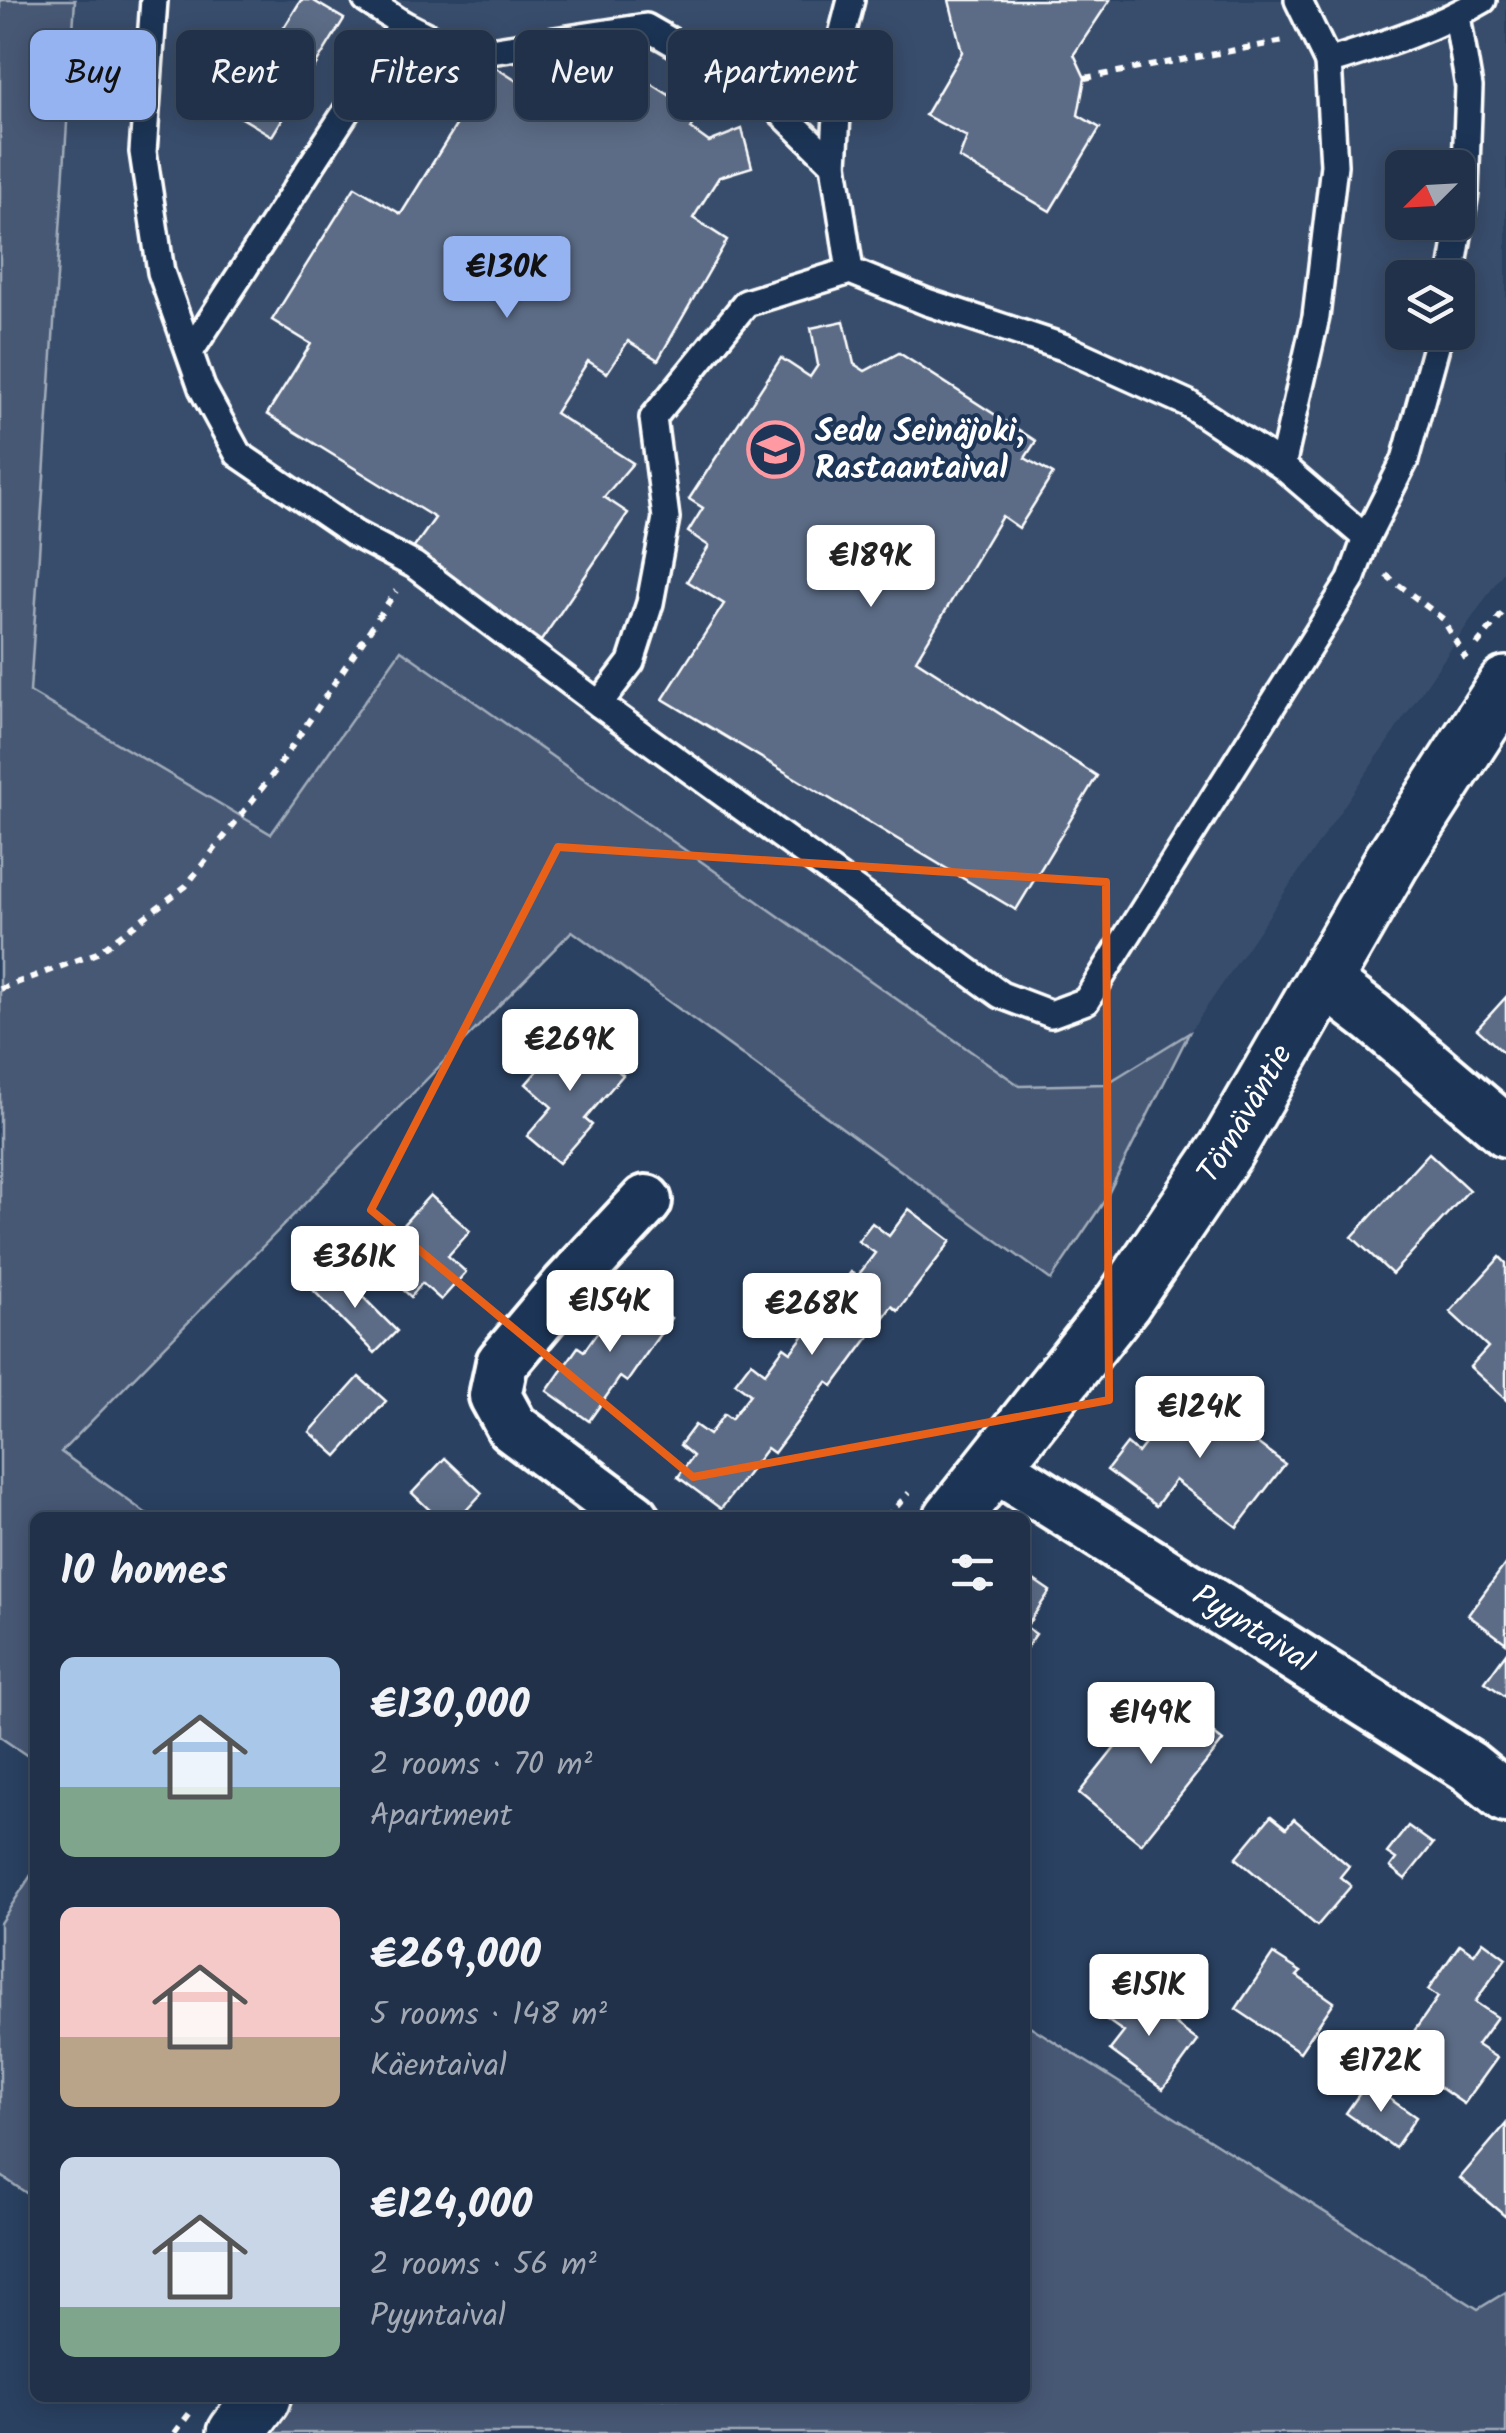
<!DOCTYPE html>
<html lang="en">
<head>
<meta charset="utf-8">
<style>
  body { margin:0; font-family:Kalam,sans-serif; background:#283950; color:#f1f3f6; height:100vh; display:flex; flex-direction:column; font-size:38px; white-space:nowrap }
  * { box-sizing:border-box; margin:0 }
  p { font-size:32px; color:#a2a9b4 }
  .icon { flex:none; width:55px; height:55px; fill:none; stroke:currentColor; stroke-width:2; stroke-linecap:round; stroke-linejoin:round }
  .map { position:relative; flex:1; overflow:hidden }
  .drawer { position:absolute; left:30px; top:1512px; width:1000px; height:890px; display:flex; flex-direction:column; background:#203149; border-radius:15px; box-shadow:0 5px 25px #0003,0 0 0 2px #3d4c61 }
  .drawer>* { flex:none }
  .top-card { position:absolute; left:30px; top:30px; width:1000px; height:90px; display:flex; gap:20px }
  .needle { width:65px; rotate:246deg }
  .controls { position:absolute; left:1385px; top:150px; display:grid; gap:20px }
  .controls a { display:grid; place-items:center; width:90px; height:90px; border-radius:15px; background:#203149; box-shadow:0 5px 25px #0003,0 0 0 2px #3d4c61; font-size:50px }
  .price { position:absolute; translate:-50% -85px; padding:0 22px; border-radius:10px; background:#fff; color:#222; font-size:32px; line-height:65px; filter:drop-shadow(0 2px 5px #0008) }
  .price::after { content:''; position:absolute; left:50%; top:60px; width:30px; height:22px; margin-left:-15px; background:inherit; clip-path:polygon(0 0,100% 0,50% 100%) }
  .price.selected { background:#95b2f1; color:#111 }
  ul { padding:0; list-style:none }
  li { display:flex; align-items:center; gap:30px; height:250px; padding:0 30px }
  li span { display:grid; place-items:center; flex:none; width:280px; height:200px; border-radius:15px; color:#555 }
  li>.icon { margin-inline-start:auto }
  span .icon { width:120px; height:120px; fill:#fffc; stroke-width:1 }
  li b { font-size:42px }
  h2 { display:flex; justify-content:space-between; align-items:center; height:120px; padding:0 30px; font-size:42px }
  .tag { padding:0 35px; border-radius:15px; background:#203149; box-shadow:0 5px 25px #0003,0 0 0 2px #3d4c61; font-size:35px; line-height:90px }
  .tag.selected { background:#95b2f1; color:#111 }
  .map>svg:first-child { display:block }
  .built { fill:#394e6c; fill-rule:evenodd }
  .green { fill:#465975; stroke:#a2acba; stroke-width:2.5 }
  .building { fill:#5b6c86; stroke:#fff; stroke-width:2.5 }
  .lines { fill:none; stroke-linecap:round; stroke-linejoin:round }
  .lane-casing { stroke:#fff; stroke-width:32 }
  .street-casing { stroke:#fff; stroke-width:58 }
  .primary-casing { stroke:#fff; stroke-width:62 }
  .path { stroke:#fff; stroke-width:6; stroke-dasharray:8 8; stroke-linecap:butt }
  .lane { stroke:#1d3557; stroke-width:25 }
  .street { stroke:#1d3557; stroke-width:50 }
  .primary { stroke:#1d3557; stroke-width:55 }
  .marked { fill:none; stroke:#e96118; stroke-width:8; stroke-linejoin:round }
  .labels { text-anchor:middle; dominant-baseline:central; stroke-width:8; stroke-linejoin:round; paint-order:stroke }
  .poi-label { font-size:32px; font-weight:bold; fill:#fff; stroke:#1d3557; text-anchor:start }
  .street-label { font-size:32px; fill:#fff; stroke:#1d3557 }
</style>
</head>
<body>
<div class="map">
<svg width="1506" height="2433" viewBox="0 0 1506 2433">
  <rect width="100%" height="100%" fill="#2a4161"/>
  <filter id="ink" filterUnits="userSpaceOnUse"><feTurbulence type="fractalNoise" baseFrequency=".01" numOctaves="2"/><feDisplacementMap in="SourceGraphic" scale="20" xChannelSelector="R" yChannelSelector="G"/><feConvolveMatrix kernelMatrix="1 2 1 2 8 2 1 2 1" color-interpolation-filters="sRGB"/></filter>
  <g filter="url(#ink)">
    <path class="built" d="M75 0H1506V568L1189 1033 1106 1084 1020 1086 402 650 271 835 30 692ZM1402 168H1458V222H1402ZM1402 278H1458V332H1402Z"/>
    <g class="green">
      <polygon points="0,0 75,0 30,692 271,834 401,650 1020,1086 1106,1084 1189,1033 1105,1200 1051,1280 572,931 61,1452 151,1517 35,1518 35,1761 0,1737"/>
      <polygon points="35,1869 35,2199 0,2175 0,1923"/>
      <polygon points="1025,2023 1478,2309 1506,2292 1506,2433 266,2433 291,2398 1025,2398"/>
    </g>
    <g class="building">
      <polygon points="301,0 312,0 344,19 272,136 232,112"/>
      <polygon points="949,0 1110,0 1074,54 1085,78 1078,115 1100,128 1050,211 959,158 967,137 925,115 962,52"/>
      <polygon points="559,50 632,95 642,78 699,114 691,129 709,142 742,129 752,167 719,177 693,218 727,240 658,360 628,341 607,373 588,361 555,413 633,463 604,497 628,513 541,641 413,549 435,518 267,414 311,344 272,320 355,187 401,214 493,66 534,92"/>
      <polygon points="844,321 854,364 865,371 899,353 1036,441 1025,458 1053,474 1019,528 1002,516 916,660 1097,776 1016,910 663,699 724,604 687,581 709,546 688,532 703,508 689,499 781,358 810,377 818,365 811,328"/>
      <polygon points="1506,997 1506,1055 1477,1029"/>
      <polygon points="572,1031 623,1075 585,1119 592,1125 559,1163 527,1136 552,1107 526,1084"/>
      <polygon points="1429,1153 1469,1190 1392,1274 1352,1237"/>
      <polygon points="430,1195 470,1231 448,1256 466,1272 441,1300 422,1283 411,1297 371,1260"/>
      <polygon points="909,1209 951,1241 898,1311 892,1306 833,1386 827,1382 774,1453 767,1448 721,1509 678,1477 693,1456 680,1445 695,1425 709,1435 724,1414 731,1419 750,1394 735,1383 751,1362 765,1373 784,1347 791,1352 817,1318 801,1306 817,1284 833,1296 851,1272 857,1277 875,1253 858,1241 872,1223 889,1236"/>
      <polygon points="1500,1257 1506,1263 1506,1400 1470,1367 1488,1347 1450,1312"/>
      <polygon points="335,1269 397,1331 375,1353 314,1291"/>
      <polygon points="629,1288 671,1318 627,1382 620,1377 589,1421 547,1391 578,1347 584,1351"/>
      <polygon points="359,1377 386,1401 337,1456 310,1432"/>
      <polygon points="1187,1390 1285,1464 1237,1527 1175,1480 1156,1506 1107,1470 1127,1444 1138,1453"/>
      <polygon points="445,1458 482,1493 459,1518 438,1518 412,1493"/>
      <polygon points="1506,1563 1506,1643 1468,1615"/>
      <polygon points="1025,1574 1050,1591 1026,1627 1036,1634 1025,1650"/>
      <polygon points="1506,1653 1506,1697 1485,1682"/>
      <polygon points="1160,1691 1223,1741 1141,1844 1079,1793"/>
      <polygon points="1271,1816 1286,1828 1294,1819 1349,1866 1340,1877 1351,1886 1317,1926 1236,1858"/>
      <polygon points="1408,1826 1433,1844 1405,1879 1390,1867 1396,1859 1387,1853"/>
      <polygon points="1483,1941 1506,1958 1475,2002 1497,2017 1477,2045 1497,2058 1464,2104 1396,2057 1438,1997 1428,1990 1460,1944 1474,1954"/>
      <polygon points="1273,1954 1301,1972 1297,1976 1334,2002 1300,2052 1236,2009"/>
      <polygon points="1126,1988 1198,2041 1163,2089 1110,2050 1124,2032 1104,2018"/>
      <polygon points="1367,2083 1416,2117 1395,2148 1346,2113"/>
      <polygon points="1506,2124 1506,2217 1460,2178"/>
    </g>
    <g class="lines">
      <defs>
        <g id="lane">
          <polyline points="154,0 143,152 161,272 202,388 238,454 355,534 414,565 599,704 631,662 650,603 666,518 653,418 746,303 850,271 927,302 1063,347 1187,403 1282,466"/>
          <polyline points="1298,0 1328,62"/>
          <polyline points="403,24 464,55 646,27 761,93 834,164"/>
          <polyline points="850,271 834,164 842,35 851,0"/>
          <polyline points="1451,278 1465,193 1469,87 1457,16"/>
          <path d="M1440 332 1405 460 1366 538 1282 466 1316 317 1334 165 1328 62C1382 45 1434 29 1483 0"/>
          <polyline points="190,352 403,24 366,0"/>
          <polyline points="599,704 1001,995 1051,1014 1086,1001 1351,580 1366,538"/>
        </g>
        <g id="street">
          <polyline points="1322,979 1372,1017 1506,1131"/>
          <path id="s1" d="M995 1466 1468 1766 1506 1797"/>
          <polyline points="634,1518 512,1427 495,1396 502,1363 567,1286 646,1201"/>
        </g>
        <g id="primary">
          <path id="s2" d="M952 1518 1123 1302 1226 1150 1391 863 1506 685"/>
          <polyline points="236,2433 262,2398"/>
        </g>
      </defs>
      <use href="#lane" class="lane-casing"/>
      <use href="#street" class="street-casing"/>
      <use href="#primary" class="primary-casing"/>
      <g class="path">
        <polyline points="1085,78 1284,41"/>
        <polyline points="1386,575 1443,619 1466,659"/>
        <polyline points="1477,645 1506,609"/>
        <polyline points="0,989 97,953 186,886 276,770 396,591"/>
        <polyline points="886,1518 909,1493"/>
        <polyline points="175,2433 192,2410"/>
      </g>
      <use href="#lane" class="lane"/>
      <use href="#street" class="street"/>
      <use href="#primary" class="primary"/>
    </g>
  </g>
  <path class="marked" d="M558 847 1106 882 1109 1400 693 1477 371 1210Z"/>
  <defs>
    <symbol id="school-ring" viewBox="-11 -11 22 22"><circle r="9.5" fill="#1d3557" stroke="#ff9aa2" stroke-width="1.5"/><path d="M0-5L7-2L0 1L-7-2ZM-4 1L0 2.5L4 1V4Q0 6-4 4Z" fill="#ff9aa2"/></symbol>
  </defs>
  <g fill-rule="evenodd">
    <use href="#school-ring" x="744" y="418" width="63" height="63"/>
  </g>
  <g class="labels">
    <g class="poi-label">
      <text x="815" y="432">Sedu Seinäjoki,<tspan x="815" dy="37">Rastaantaival</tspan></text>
    </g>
    <g class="street-label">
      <text stroke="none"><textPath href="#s2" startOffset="500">Törnäväntie</textPath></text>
      <text stroke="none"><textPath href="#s1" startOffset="305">Pyyntaival</textPath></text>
    </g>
  </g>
</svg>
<div class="controls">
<a><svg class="needle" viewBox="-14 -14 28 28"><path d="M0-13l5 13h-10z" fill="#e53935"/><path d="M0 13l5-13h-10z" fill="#a2a9b4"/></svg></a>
<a><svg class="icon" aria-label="layers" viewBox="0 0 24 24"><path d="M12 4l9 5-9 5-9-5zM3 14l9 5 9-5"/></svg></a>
</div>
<b class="price selected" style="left:507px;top:321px">€130K</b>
<b class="price" style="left:871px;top:610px">€189K</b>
<b class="price" style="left:570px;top:1094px">€269K</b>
<b class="price" style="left:355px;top:1311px">€361K</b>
<b class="price" style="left:610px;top:1355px">€154K</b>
<b class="price" style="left:812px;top:1358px">€268K</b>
<b class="price" style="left:1200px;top:1461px">€124K</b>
<b class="price" style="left:1151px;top:1767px">€149K</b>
<b class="price" style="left:1149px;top:2039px">€151K</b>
<b class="price" style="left:1381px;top:2115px">€172K</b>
<div class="top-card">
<a class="tag selected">Buy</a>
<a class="tag">Rent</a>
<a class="tag">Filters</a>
<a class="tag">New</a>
<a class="tag">Apartment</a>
</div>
<section class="drawer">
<h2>10 homes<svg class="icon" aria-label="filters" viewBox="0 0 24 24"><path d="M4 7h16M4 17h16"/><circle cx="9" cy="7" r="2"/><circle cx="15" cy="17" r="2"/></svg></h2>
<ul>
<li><span style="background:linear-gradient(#a9c7e8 65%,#7fa58c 0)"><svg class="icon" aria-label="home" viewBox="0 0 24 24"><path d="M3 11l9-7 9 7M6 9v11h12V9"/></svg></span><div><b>€130,000</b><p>2 rooms · 70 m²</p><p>Apartment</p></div></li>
<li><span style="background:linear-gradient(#f6c9c9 65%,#b9a48a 0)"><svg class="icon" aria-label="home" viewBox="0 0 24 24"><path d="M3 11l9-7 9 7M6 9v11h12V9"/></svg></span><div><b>€269,000</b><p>5 rooms · 148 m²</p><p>Käentaival</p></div></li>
<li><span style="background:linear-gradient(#c9d6e8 75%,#7fa58c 0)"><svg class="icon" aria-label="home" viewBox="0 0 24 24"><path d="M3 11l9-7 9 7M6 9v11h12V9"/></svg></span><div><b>€124,000</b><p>2 rooms · 56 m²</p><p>Pyyntaival</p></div></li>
</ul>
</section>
</div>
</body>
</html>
